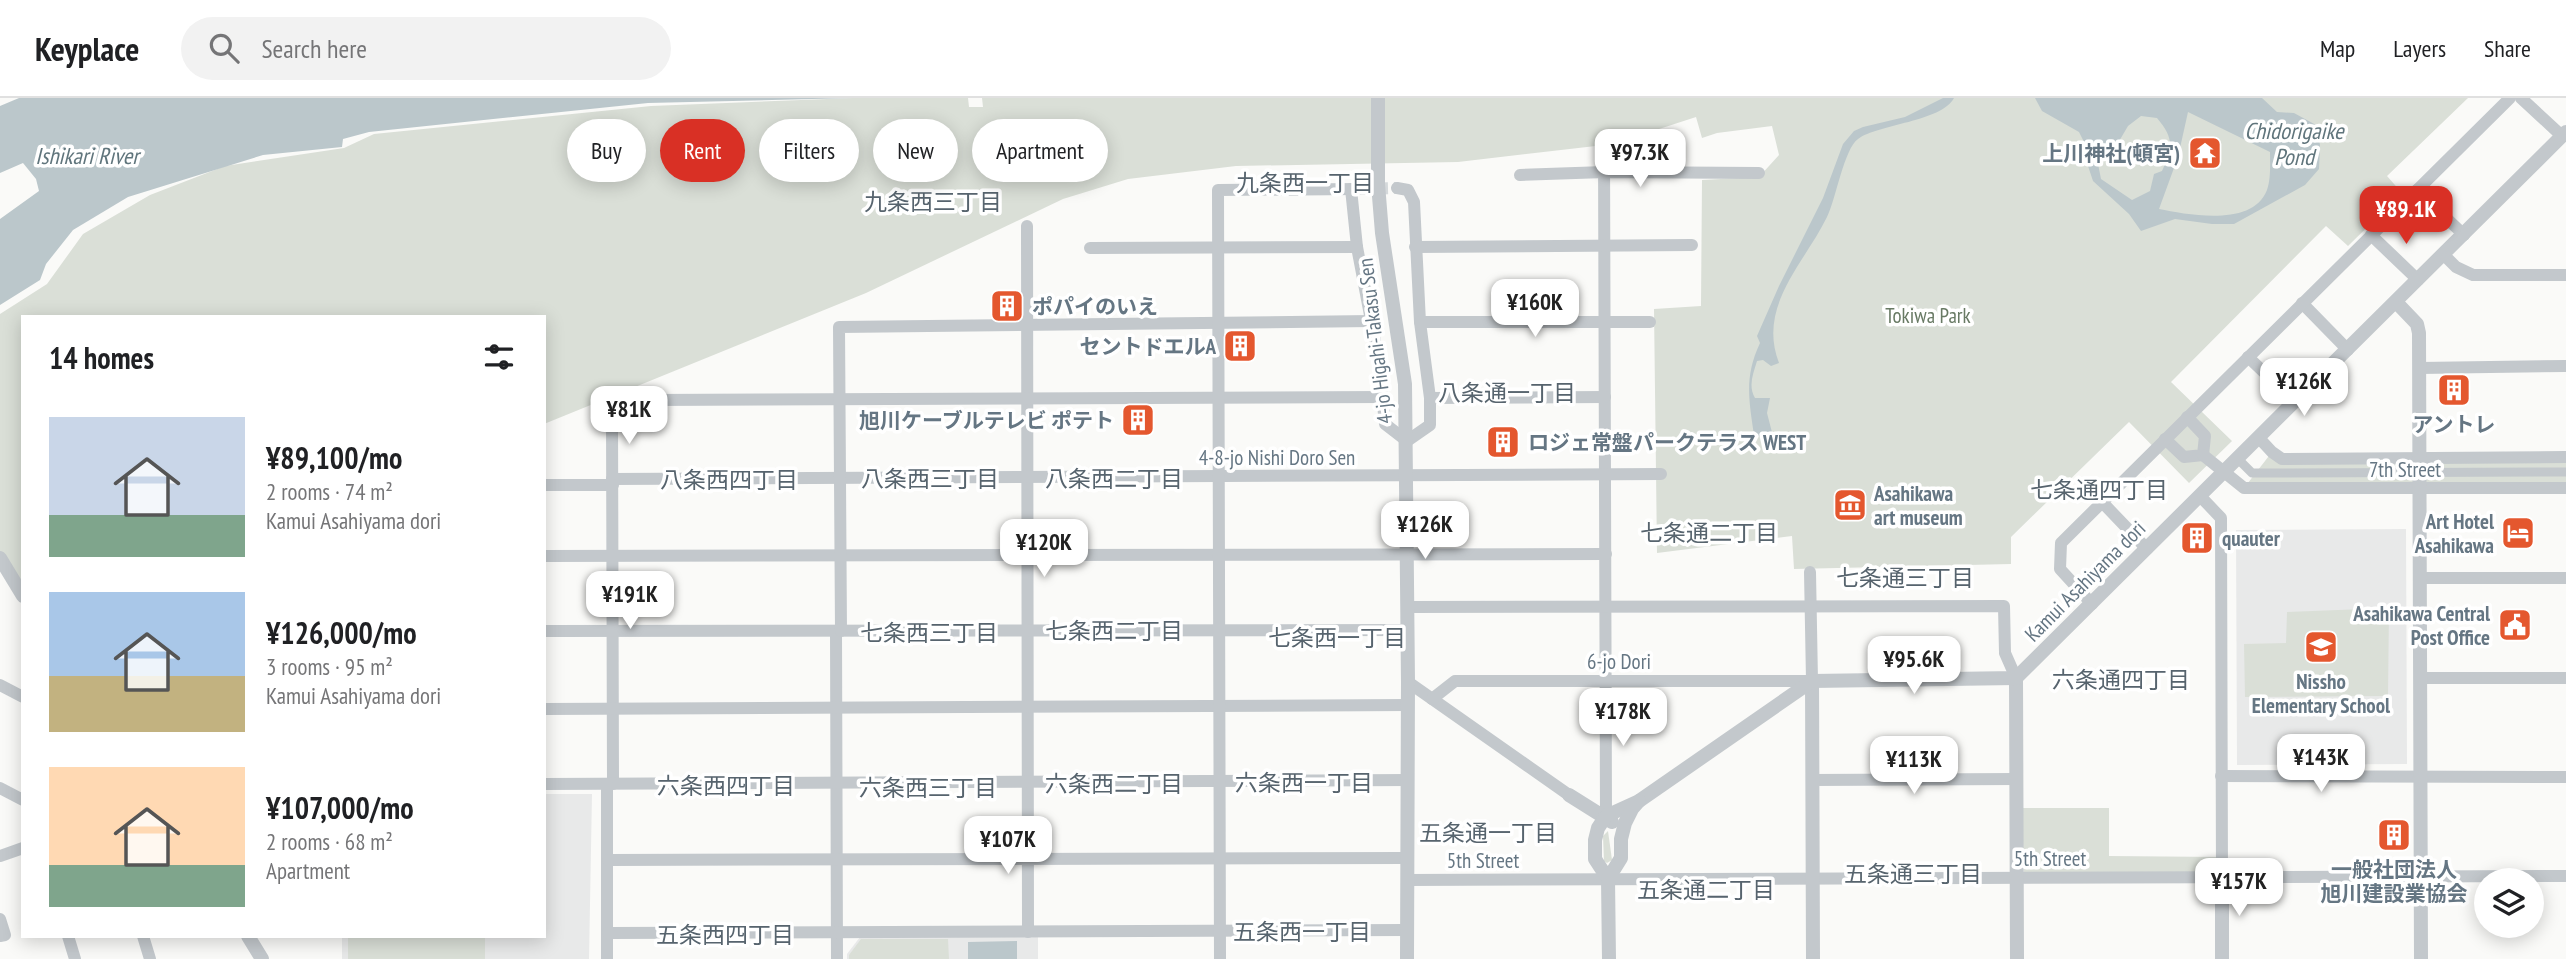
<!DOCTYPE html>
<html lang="en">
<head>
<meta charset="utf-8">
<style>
  body { margin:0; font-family:"PT Sans Narrow","Noto Sans JP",sans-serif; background:#f2f2f2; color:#202124; height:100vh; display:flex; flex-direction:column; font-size:26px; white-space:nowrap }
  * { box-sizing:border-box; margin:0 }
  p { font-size:23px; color:#757577 }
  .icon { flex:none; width:38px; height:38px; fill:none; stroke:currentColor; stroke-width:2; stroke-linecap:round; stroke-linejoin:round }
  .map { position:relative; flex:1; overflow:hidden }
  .sheet { position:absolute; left:21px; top:217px; width:525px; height:623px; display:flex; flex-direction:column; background:#fff; border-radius:0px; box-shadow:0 4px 18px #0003 }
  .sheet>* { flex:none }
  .hud { position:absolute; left:567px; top:21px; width:665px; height:63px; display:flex; gap:14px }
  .tools { position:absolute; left:2474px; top:770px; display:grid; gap:14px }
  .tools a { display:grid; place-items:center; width:70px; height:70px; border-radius:50%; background:#fff; box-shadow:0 4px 18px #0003; font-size:35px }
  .price { position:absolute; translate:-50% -60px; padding:0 16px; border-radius:14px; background:#fff; color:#222; font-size:23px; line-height:46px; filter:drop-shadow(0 2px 4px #0008) }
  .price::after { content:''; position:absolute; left:50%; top:42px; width:21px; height:16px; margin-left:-10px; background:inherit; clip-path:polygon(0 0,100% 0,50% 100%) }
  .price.selected { background:#d93025; color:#fff }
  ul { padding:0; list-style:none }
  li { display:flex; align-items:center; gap:21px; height:175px; padding:0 28px }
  li span { display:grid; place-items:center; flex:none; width:196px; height:140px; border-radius:0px; color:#555 }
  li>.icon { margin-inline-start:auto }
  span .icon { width:84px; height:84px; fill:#fffc; stroke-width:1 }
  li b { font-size:30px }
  h2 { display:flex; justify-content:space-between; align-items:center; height:84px; padding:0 28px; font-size:30px }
  .chip { padding:0 24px; border-radius:32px; background:#fff; box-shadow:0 4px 18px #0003; font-size:24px; line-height:63px }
  .chip.selected { background:#d93025; color:#fff }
  header { display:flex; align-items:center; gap:42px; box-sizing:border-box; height:98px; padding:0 35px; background:#fff; border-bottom:2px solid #e0e0e0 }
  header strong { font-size:33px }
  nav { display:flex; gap:38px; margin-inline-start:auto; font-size:24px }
  .search { width:490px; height:63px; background:#f2f2f2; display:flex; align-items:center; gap:18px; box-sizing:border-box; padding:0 24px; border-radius:38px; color:#757577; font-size:26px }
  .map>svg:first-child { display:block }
  .built { fill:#e8e9e9 }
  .green { fill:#dadfd7 }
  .water { fill:#bbc7cb; fill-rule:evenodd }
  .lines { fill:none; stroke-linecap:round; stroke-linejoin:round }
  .minor-tunnel { stroke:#d5d9db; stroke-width:12; stroke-dasharray:12 6; stroke-linecap:butt }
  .pedestrian { stroke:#c3c8cc; stroke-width:9 }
  .minor { stroke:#c3c8cc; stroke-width:12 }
  .tertiary { stroke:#c3c8cc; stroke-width:14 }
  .labels { text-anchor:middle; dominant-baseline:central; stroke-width:7; stroke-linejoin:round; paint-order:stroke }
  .poi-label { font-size:21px; font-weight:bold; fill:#657683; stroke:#fff; text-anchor:end }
  .park-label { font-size:21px; fill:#687a64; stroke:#fff }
  .street-label { font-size:21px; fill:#657683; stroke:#fff }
  .water-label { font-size:23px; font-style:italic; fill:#60757c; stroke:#fff }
  .neighbourhood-label { font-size:23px; fill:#57646e; stroke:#fff }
</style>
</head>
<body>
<header>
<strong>Keyplace</strong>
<div class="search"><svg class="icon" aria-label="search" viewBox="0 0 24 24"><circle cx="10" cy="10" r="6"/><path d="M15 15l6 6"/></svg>Search here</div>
<nav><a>Map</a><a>Layers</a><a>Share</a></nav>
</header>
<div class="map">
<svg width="2566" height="861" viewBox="0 0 2566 861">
  <rect width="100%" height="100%" fill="#fafaf8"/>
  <g class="built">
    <polygon points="2406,431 2407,666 2237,667 2236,432"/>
    <polygon points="544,696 592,696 589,861 342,861 342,838 544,838"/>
    <polygon points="860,839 1038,839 1038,861 847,861 847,856"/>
  </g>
  <g class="green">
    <polygon points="853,0 968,0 969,9 983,9 982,0 2468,0 2387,78 2402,95 2348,148 2326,128 2171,284 2232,343 2189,385 2129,324 2011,439 2011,466 1794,471 1792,438 1657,455 1654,211 1701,208 1702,82 1759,79 1779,57 1772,28 1717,35 1702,40 1696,19 1613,46 1458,64 1236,68 1128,81 1063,101 866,195 544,326 544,219 23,219 23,498 0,460 0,216 47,186 83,136 150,97 225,68 344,50 374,36 651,8"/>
    <polygon points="2272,354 2282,361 2566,358 2566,390 2244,390"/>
    <polygon points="2389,510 2388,598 2245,599 2244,546 2286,545 2287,514"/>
    <polygon points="2022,710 2109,710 2109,758 2221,759 2222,780 2024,779"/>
    <polygon points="1608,733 1612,762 1607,765 1604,763 1603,738"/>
    <rect x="348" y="838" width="137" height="23"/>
    <polygon points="861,841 948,841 949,861 849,861 849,857"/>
  </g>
  <g class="water">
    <polygon points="19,0 853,0 648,5 369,34 343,41 342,49 263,57 128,99 73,132 46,166 40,182 0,207 0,121 39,93 36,81 23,65 0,75 0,8"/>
    <path d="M1943 0H1954C1941 24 1878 26 1858 41 1844 51 1836 101 1827 119 1804 166 1757 208 1779 265L1771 268 1763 262 1757 263C1753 276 1748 288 1755 300H1770L1767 315 1774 342 1754 337C1749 302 1744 279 1760 245L1757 238 1779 188 1823 100 1843 46 1854 33 1863 29 1905 19Z"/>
    <path d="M2035 0H2262L2277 14 2294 15 2316 27 2320 47 2319 71 2305 87 2234 126H2212L2175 121 2141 133 2129 116 2093 83 2084 56 2088 52 2079 34 2042 13ZM2188 14 2270 54C2270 65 2271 81 2267 92 2253 129 2189 117 2159 111L2178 59ZM2141 18 2157 20C2174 40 2173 50 2162 73L2154 76 2150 93 2132 102 2101 81 2097 61 2118 45 2128 28Z"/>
    <polygon points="1017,843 1017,861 968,861 968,844"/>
  </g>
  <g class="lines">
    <polyline class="minor-tunnel" points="1358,91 1397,90"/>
    <polyline class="pedestrian" points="2238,361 2252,375 2566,374"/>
    <g class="minor">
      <polyline points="2521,0 2562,38"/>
      <polyline points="1604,52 1606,718"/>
      <polyline points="1520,77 1605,74 1759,75"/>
      <polyline points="1351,91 1357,149 1378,259 1385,326 1407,343 1430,327 1430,300 1420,224 1414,104 1408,92 1397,90"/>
      <polyline points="2417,92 2464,137"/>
      <polyline points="1027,128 1028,834"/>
      <polyline points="2371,137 2418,182"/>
      <polyline points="1415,149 1692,147"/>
      <polyline points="1090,150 1357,149"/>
      <polyline points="2444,157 2456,169 2473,177 2566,177"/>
      <polyline points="2302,205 2348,252"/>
      <polyline points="1420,224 1650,224"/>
      <polyline points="2248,259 2295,304"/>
      <polyline points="2420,270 2566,268"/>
      <polyline points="1430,300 1605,299"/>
      <polyline points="651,302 1383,299"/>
      <polyline points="612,316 613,686"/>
      <polyline points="2259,340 2272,354 2282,361 2566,359"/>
      <polyline points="2165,341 2184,359 2203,357 2205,338 2187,319"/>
      <polyline points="2203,357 2244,390 2566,390"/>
      <polyline points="612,381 1661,376"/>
      <polyline points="544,387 613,387"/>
      <polyline points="2200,398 2221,420 2222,780"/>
      <polyline points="2102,404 2147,451"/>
      <polyline points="544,458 1606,456"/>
      <polyline points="2420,480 2566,480"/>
      <polyline points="2092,506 2060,471 2061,445 2510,0"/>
      <polyline points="1408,509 2004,508 2005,555 2016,580"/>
      <polyline points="544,533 1408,532"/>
      <polyline points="836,533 837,861"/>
      <polyline points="841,533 839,229 1372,223"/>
      <polyline points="2421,580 2566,580"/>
      <polyline points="1408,584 1569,697"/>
      <polyline points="0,587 23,599"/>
      <polyline points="1432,601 1455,583 1812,583 1810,474"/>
      <polyline points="544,611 1408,607"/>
      <polyline points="2221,678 2566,679"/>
      <polyline points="1812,682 2016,681"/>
      <polyline points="544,686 1408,682"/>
      <polyline points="607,686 607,861"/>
      <polyline points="0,690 23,702"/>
      <polyline points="0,758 23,750"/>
      <polyline points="608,762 1407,760"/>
      <polyline points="1407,782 2566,778"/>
      <polyline points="0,821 5,837 0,838"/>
      <polyline points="608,835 1407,832"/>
      <polyline points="68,838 75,861"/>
      <polyline points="143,838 150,861"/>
      <polyline points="1220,861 1218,92 1358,91"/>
    </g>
    <g class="tertiary">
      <polyline points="1378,0 1378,86 1382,135 1405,286 1408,584 1407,861"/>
      <polyline points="2396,204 2417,226 2419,235 2421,861"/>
      <polyline points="0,460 23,498"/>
      <polyline points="2016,580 2017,861"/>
      <polyline points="1812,583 1813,861"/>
      <polyline points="1569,697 1612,724"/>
      <polyline points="2222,780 2222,861"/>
      <polyline points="1608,781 1595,761 1595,742 1598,730 1606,718 1639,703 1812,583 2016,580 2566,34"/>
      <polyline points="248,838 262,861"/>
      <polyline points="1609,861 1608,781 1621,760 1621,741 1625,725 1632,711 1639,703"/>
    </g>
  </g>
  <defs>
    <symbol id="temple-square" viewBox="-11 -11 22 22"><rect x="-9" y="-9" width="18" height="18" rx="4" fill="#e4572e" stroke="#fff"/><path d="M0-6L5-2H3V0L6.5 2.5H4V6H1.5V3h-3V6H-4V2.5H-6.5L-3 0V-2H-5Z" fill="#fff"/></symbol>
    <symbol id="building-square" viewBox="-11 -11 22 22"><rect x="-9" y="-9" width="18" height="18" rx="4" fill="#e4572e" stroke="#fff"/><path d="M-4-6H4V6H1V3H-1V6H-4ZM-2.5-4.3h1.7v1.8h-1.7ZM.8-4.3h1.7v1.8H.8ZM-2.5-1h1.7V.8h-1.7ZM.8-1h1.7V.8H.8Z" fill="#fff"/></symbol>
    <symbol id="museum-square" viewBox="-11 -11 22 22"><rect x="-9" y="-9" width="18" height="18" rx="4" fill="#e4572e" stroke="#fff"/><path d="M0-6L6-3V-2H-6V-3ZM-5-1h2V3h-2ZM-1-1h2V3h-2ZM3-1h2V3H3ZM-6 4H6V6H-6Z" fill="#fff"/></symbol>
    <symbol id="hotel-square" viewBox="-11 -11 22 22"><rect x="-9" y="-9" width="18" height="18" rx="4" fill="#e4572e" stroke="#fff"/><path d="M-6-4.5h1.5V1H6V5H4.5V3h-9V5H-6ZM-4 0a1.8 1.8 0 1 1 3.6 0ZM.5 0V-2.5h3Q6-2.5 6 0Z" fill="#fff"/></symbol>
    <symbol id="civic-square" viewBox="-11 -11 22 22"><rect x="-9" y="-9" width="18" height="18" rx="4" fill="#e4572e" stroke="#fff"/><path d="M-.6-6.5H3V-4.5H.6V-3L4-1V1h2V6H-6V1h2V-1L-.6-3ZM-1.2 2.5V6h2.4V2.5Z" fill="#fff"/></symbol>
    <symbol id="school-square" viewBox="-11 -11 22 22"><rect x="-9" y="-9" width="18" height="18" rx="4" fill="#e4572e" stroke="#fff"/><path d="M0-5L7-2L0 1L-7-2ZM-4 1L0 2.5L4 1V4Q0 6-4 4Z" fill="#fff"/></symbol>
  </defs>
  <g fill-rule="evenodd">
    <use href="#temple-square" x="2186" y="36" width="38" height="38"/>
    <use href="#building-square" x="988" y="189" width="38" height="38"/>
    <use href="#building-square" x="1221" y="229" width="38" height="38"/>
    <use href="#building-square" x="2435" y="273" width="38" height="38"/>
    <use href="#building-square" x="1119" y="303" width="38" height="38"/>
    <use href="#building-square" x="1484" y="325" width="38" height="38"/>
    <use href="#museum-square" x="1831" y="388" width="38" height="38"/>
    <use href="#hotel-square" x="2499" y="416" width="38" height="38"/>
    <use href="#building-square" x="2178" y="421" width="38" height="38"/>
    <use href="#civic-square" x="2496" y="508" width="38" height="38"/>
    <use href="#school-square" x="2302" y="530" width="38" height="38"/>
    <use href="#building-square" x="2375" y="718" width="38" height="38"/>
  </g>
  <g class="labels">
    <g class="poi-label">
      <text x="2180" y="55">上川神社(頓宮)</text>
      <text x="1032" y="208" text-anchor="start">ポパイのいえ</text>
      <text x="1216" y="248">セントドエルA</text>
      <text x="1114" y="322">旭川ケーブルテレビ ポテト</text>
      <text x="2454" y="326" text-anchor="middle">アントレ</text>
      <text x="1528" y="344" text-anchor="start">ロジェ常盤パークテラス WEST</text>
      <text x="1874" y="395" text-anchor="start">Asahikawa<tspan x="1874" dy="24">art museum</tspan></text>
      <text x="2494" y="423">Art Hotel<tspan x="2494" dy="24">Asahikawa</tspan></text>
      <text x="2222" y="440" text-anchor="start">quauter</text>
      <text x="2490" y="515">Asahikawa Central<tspan x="2490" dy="24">Post Office</tspan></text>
      <text x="2321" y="583" text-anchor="middle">Nissho<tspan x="2321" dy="24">Elementary School</tspan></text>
      <text x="2394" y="771" text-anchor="middle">一般社団法人<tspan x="2394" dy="24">旭川建設業協会</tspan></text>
    </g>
    <g class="park-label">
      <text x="1928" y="217">Tokiwa Park</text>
    </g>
    <g class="street-label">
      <text transform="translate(1375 243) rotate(-97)">4-jo Higahi-Takasu Sen</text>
      <text x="1277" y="359">4-8-jo Nishi Doro Sen</text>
      <text x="2405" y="371">7th Street</text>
      <text transform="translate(2085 483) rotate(-45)">Kamui Asahiyama dori</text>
      <text x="1619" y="563">6-jo Dori</text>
      <text x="2050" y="760">5th Street</text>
      <text x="1483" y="762">5th Street</text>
    </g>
    <g class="water-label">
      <text x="2294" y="32">Chidorigaike<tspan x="2294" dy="26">Pond</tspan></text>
      <text x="87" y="57">Ishikari River</text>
    </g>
    <g class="neighbourhood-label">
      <text x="1305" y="84">九条西一丁目</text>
      <text x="933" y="103">九条西三丁目</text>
      <text x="1507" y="294">八条通一丁目</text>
      <text x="930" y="380">八条西三丁目</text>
      <text x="1114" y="380">八条西二丁目</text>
      <text x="729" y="381">八条西四丁目</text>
      <text x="2099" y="391">七条通四丁目</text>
      <text x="1709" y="434">七条通二丁目</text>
      <text x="1905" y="479">七条通三丁目</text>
      <text x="1114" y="532">七条西二丁目</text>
      <text x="929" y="534">七条西三丁目</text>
      <text x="1337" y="539">七条西一丁目</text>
      <text x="2121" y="581">六条通四丁目</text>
      <text x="1304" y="684">六条西一丁目</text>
      <text x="1114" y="685">六条西二丁目</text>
      <text x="726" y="687">六条西四丁目</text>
      <text x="928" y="689">六条西三丁目</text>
      <text x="1488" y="734">五条通一丁目</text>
      <text x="1913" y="775">五条通三丁目</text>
      <text x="1706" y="791">五条通二丁目</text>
      <text x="1302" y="833">五条西一丁目</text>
      <text x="725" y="836">五条西四丁目</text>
    </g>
  </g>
</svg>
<div class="tools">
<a><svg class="icon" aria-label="layers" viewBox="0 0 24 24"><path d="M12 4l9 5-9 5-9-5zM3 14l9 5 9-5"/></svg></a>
</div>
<b class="price" style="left:1640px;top:91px">¥97.3K</b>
<b class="price selected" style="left:2406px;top:148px">¥89.1K</b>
<b class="price" style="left:1535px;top:241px">¥160K</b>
<b class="price" style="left:2304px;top:320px">¥126K</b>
<b class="price" style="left:629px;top:348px">¥81K</b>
<b class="price" style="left:1425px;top:463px">¥126K</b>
<b class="price" style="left:1044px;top:481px">¥120K</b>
<b class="price" style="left:630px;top:533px">¥191K</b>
<b class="price" style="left:1914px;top:598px">¥95.6K</b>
<b class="price" style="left:1623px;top:650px">¥178K</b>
<b class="price" style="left:2321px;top:696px">¥143K</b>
<b class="price" style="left:1914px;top:698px">¥113K</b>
<b class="price" style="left:1008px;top:778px">¥107K</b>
<b class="price" style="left:2239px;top:820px">¥157K</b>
<div class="hud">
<a class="chip">Buy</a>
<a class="chip selected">Rent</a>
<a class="chip">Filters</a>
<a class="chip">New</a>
<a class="chip">Apartment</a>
</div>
<section class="sheet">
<h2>14 homes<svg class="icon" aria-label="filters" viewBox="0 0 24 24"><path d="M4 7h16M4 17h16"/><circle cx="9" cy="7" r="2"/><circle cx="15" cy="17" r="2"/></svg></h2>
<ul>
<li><span style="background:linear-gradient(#c9d6e8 70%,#7fa58c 0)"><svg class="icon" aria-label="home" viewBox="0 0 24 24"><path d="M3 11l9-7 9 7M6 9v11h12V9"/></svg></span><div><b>¥89,100/mo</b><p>2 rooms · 74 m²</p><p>Kamui Asahiyama dori</p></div></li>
<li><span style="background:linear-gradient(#a9c7e8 60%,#c2b280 0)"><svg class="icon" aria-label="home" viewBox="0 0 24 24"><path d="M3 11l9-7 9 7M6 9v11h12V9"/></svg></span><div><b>¥126,000/mo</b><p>3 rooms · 95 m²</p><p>Kamui Asahiyama dori</p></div></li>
<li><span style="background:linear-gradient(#ffd9b3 70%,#7fa58c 0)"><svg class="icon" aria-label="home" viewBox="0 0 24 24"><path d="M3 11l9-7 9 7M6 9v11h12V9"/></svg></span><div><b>¥107,000/mo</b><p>2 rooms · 68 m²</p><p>Apartment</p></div></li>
</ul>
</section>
</div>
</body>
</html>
